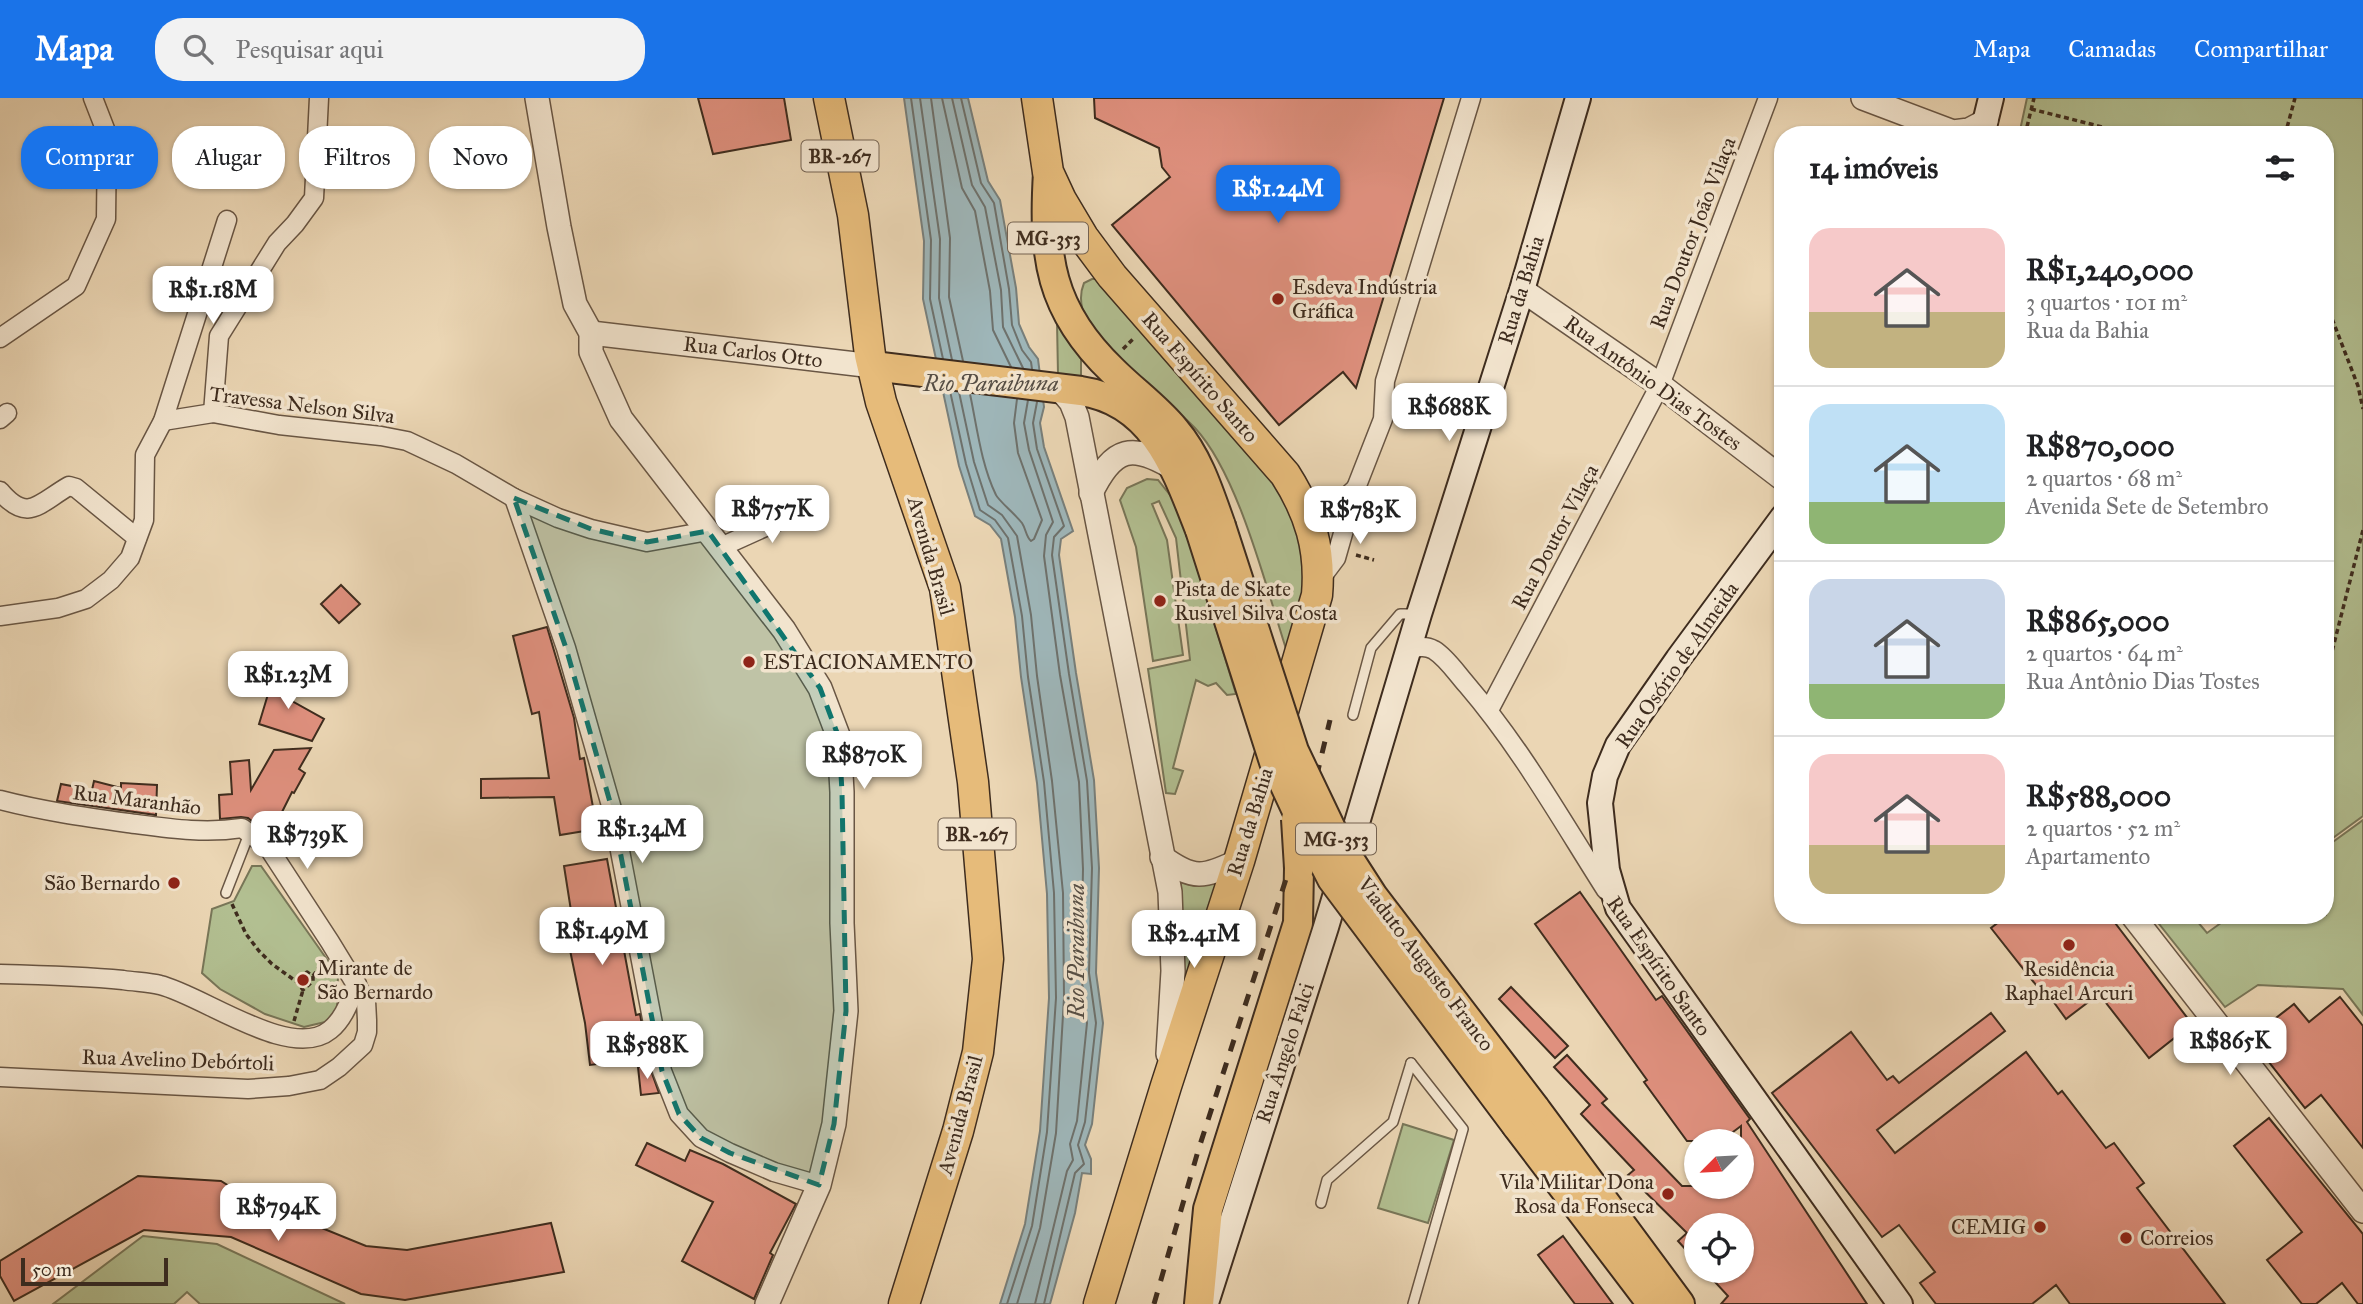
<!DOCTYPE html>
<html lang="pt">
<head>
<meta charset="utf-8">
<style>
  body { margin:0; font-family:"IM FELL Great Primer",serif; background:#f2f2f2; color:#202124; height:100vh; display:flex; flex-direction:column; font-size:26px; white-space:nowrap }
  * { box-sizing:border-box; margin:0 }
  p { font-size:23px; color:#757577 }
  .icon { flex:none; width:38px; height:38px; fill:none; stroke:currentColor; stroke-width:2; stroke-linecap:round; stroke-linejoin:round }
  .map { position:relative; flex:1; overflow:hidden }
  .sheet { position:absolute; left:1774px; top:28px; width:560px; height:798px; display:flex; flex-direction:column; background:#fff; border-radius:28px; box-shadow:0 2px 5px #0004 }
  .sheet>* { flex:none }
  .guide { position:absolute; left:21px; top:28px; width:665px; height:63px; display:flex; gap:14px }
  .needle { width:46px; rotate:246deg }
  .buttons { position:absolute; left:1684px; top:1031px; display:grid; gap:14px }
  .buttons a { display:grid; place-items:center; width:70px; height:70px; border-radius:50%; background:#fff; box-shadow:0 2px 5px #0004; font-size:35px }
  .scale { position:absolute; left:21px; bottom:18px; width:147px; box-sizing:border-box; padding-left:7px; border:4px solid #3e2c1e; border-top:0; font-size:19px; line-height:24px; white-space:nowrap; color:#3e2c1e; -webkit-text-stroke:5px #f2e4ce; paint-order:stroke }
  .price { position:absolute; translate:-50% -60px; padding:0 16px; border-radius:14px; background:#fff; color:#222; font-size:23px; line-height:46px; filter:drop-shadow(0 2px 4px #0008) }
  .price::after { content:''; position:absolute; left:50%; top:42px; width:21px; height:16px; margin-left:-10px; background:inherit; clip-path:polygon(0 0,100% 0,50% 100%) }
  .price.on { background:#1a73e8; color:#fff }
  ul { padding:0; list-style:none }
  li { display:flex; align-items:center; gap:21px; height:175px; padding:0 35px }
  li+li { border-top:2px solid #e0e0e0 }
  li span { display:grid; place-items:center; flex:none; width:196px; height:140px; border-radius:21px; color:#555 }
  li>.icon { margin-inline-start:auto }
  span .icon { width:84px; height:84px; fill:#fffc; stroke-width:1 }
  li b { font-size:30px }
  h2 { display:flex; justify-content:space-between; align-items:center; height:84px; padding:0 35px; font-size:30px }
  .chip { padding:0 24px; border-radius:28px; background:#fff; box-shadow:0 2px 5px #0004; font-size:24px; line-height:63px }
  .chip.on { background:#1a73e8; color:#fff }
  header { display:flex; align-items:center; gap:42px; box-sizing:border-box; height:98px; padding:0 35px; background:#1a73e8; color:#fff }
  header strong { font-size:33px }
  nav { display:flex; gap:38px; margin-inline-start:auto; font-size:24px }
  .search { width:490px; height:63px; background:#f2f2f2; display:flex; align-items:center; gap:18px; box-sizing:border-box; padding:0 24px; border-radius:28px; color:#757577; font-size:26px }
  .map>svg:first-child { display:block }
  .green { fill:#b2bf91; stroke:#787658; stroke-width:2 }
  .water { fill:#9eb6b9; stroke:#787f7b; stroke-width:2 }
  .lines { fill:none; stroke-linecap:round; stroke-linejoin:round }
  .shore { stroke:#6e716c; stroke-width:2 }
  .building { fill:#df907e; stroke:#3e2c1e; stroke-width:2 }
  .service-casing { stroke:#695644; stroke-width:12 }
  .minor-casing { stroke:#695644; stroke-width:21 }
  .tertiary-casing { stroke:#695644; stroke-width:26 }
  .secondary-casing { stroke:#3e2c1e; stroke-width:28 }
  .primary-casing { stroke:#3e2c1e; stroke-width:32 }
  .trunk-casing { stroke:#3e2c1e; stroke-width:33 }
  .path { stroke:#3e2c1e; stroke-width:3.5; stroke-dasharray:5 3.5; stroke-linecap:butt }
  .service { stroke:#f2e4ce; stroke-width:9 }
  .minor { stroke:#f2e4ce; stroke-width:18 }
  .tertiary { stroke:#f2e4ce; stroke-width:23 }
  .secondary { stroke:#f2e4ce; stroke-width:24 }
  .primary { stroke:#e6bb7a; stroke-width:28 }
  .trunk { stroke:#e6bb7a; stroke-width:30 }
  .rail { stroke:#3e2c1e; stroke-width:5; stroke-dasharray:12 12; stroke-linecap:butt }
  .primary-bridge-casing { stroke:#3e2c1e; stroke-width:32; stroke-linecap:butt }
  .primary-bridge { stroke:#e6bb7a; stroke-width:28 }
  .marked { fill:#0f766e; fill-opacity:0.2; stroke:#0f766e; stroke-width:5; stroke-dasharray:14 9; stroke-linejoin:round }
  .poi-dot { fill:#8f2418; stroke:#f2e4ce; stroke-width:2.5 }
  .labels { text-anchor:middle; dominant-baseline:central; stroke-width:7; stroke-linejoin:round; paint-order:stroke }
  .shield { fill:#f2e4ce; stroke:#746353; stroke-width:2 }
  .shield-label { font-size:19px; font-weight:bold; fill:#3e2c1e }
  .street-label { font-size:21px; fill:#3e2c1e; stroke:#f2e4ce }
  .poi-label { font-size:21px; fill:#3e2c1e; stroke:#f2e4ce; text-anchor:start }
  .water-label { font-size:23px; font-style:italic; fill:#564e45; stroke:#f2e4ce }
</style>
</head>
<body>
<header>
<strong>Mapa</strong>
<div class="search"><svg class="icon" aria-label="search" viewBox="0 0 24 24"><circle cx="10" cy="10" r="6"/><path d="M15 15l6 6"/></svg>Pesquisar aqui</div>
<nav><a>Mapa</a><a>Camadas</a><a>Compartilhar</a></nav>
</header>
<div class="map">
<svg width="2363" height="1206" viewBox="0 0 2363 1206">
  <rect width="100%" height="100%" fill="#ebd6b4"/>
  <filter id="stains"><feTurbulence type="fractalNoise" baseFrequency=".00286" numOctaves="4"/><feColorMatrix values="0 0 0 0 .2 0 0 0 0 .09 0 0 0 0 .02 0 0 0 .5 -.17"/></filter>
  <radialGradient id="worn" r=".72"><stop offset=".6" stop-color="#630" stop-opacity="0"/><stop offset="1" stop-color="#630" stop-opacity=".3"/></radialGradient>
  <g class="green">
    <polygon points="2027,0 2363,0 2363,718 2326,745 2326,37 2019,37"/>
    <path d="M1092 181H1098L1285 394 1302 435 1304 502 1288 557C1267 493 1239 377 1195 330 1165 297 1062 237 1084 185Z"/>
    <polygon points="1057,224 1081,255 1081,280 1058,276"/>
    <polygon points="1147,381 1158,382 1174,402 1188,439 1236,596 1227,597 1216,585 1208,588 1196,582 1173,670 1183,673 1175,696 1166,695 1148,571 1190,562 1176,440 1159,403 1152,406 1167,442 1183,557 1153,563 1136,449 1120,402 1127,390"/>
    <polygon points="2363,722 2363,917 2343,891 2258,887 2225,909 2152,817 2192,817 2207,835 2232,817 2326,817 2326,749"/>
    <polygon points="252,768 261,768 338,877 337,913 325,924 304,929 265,916 220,891 202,875 212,811 234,803"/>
    <polygon points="1223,779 1184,899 1181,784 1195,788"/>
    <polygon points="1403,1026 1454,1042 1428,1125 1378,1110"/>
    <polygon points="143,1138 217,1146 345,1206 200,1206 187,1194 174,1206 53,1206"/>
  </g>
  <polygon class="water" points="904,0 968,0 988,83 1000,102 1016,190 1019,226 1029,249 1038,261 1044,309 1040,325 1044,349 1073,433 1061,441 1059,457 1076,575 1094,682 1099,770 1096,875 1103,925 1092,1026 1085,1047 1091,1061 1091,1076 1082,1075 1075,1115 1050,1206 1000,1206 1025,1126 1040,1033 1049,900 1047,796 1037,685 1021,579 1015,519 1001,441 990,427 975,418 959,368 923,201 924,143"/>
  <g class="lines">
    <g class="shore">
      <polyline points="911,0 931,142 930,201 943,261"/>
      <polyline points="920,0 940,141 939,200 952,262"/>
      <polyline points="931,0 950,140 949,199 963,263"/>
      <polyline points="942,0 962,90 975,113 990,193 993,232 1011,269"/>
      <polyline points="952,0 972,87 985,109 1001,192 1003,229 1023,270"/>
      <polyline points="961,0 981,85 994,105 1009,191 1012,227 1022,252 1031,264 1032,271"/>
      <polyline points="950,293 966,366 980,412 995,422 1008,440 1022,518 1028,579 1044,684 1054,795 1056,900 1047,1034 1032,1128 1007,1206"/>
      <polyline points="959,294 974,364 988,407 1002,417 1017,438 1031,517 1037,578 1052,683 1063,795 1064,900 1056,1035 1040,1130 1017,1206"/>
      <path d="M970 296C977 329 981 366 996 397 998 402 1016 417 1022 425 1026 431 1026 439 1031 443L1034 441 1042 422 1018 355 1014 325 1017 301"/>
      <polyline points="1028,302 1024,325 1029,352 1053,424 1046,437 1044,458 1060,577 1079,684 1083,771 1081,875 1087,925 1077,1023 1070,1046 1073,1062 1067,1073 1035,1206"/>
      <polyline points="1037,304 1033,325 1037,351 1064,428 1054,439 1052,457 1069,576 1087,683 1092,770 1089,875 1096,925 1085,1024 1078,1047 1084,1066 1075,1075 1044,1206"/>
    </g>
  </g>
  <g class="building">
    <polygon points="698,0 784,0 791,42 713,56"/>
    <polygon points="1094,0 1444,0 1356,290 1343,274 1279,327 1112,127 1170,79 1162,69 1159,50 1095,20"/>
    <polygon points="341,487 360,506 339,525 321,506"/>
    <polygon points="547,529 574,620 580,661 584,660 597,731 560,737 554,699 481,700 481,681 549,680 539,614 532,616 513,538"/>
    <polygon points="275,573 295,578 289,599 293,600 292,603 324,621 312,643 259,626"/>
    <polygon points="311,650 299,671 305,675 294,695 292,694 277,724 295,735 285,750 248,720 241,719 220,721 219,697 232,696 230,664 249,662 251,692 274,652"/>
    <polygon points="94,683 121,690 121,685 157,687 156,717 57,703 61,686 92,692"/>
    <polygon points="607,761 636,917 640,916 648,960 590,967 585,925 570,852 577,851 564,768"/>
    <polygon points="1580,794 1656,902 1662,898 1750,1021 1747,1024 1867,1206 1721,1206 1728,1198 1704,1172 1741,1172 1741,1127 1696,1127 1696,1163 1678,1143 1687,1135 1628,1077 1634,1072 1581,1016 1590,1007 1554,969 1567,957 1607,1001 1602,1005 1682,1088 1741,1088 1741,1028 1721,1043 1687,1043 1644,984 1647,982 1535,826"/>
    <polygon points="2008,817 2109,817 2192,926 2149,960 2099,896 2066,921 2050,899 2047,901 1991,830"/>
    <polygon points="1511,889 1568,948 1555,960 1499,901"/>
    <polygon points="2340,899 2363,928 2363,1050 2321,997 2305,1010 2250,940 2294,906 2309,924"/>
    <polygon points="1991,915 2005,933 1877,1032 1895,1055 2026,954 2058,996 2062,993 2106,1050 2114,1045 2144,1085 2137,1090 2225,1206 2070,1206 2056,1187 2032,1206 1936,1206 1920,1185 1935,1174 1899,1127 1882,1139 1772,995 1851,934 1887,982 1893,978 1899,985"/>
    <polygon points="649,967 659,995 641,997 638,969"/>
    <polygon points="2269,1020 2363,1136 2363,1206 2358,1206 2342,1185 2316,1206 2302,1206 2267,1162 2302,1134 2234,1048"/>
    <polygon points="647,1045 685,1063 690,1052 723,1066 796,1106 770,1155 773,1157 754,1201 682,1163 713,1104 636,1067"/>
    <polygon points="138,1078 221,1083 248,1100 366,1148 407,1152 551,1125 564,1174 405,1202 361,1196 231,1139 144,1132 14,1203 0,1178 0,1163"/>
    <polygon points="1563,1138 1613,1206 1575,1206 1538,1157"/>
  </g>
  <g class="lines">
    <defs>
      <g id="service">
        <polyline points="1353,617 1371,550 1400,516 1417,516"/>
        <polyline points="226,795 249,736"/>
        <polyline points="1411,965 1463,1031 1413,1206"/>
        <polyline points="1321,1105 1327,1082 1393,1024 1411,965"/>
      </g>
      <g id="minor">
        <polyline points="0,240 76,188 106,121 107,36 93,0"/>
        <polyline points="213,315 219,238 277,145 295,126 314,100 319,0"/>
        <polyline points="0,321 7,315"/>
        <polyline points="163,323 213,315 279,327 381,338 407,343 456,366 514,400 558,420 591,431 647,444 708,433"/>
        <path d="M0 393C28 426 39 405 69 388L76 390 137 440"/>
        <path d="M1301 396C1324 418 1335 410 1356 390"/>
        <polyline points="514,400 566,550 612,711 662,973 679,1016 701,1040 730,1055 774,1074 819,1087"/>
        <polyline points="721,449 807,410"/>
        <polyline points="1318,484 1336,460 1356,390 1383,321 1385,283 1471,0"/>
        <polyline points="0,518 58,510 86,501 111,482 130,460 144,422 145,357 163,323 227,122"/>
        <path d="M1408 552C1417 549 1425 547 1434 552 1447 560 1457 576 1467 587 1521 650 1562 723 1606 792"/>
        <polyline points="1489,612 1660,287 1768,0"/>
        <path d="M0 702C42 713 85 719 128 725 167 730 203 736 242 730L268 749 330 844 366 903 367 922V934L363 947 339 969 320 982 289 988 248 991 0 979"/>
        <path d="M0 876C41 877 82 878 123 882 135 884 149 884 160 887 202 897 291 964 330 932 344 921 350 902 357 886"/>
      </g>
      <g id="tertiary">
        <polyline points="537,0 559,129 575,206 591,235 591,254 621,321 784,532 820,590 839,640 842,694 842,825 846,913 834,1026 819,1087 767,1206"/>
        <polyline points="1863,0 1953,34 1969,32 1986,23"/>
        <polyline points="1522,192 1660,287 1783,381"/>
        <polyline points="591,235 873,268"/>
        <polyline points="1060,291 1071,304 1077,319 1170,794 1173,873 1168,956"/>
        <path d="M1091 395C1114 348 1132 345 1175 371"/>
        <path d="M1162 759C1195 783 1203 779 1239 763"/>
        <polyline points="2132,817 2363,1113"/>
      </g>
      <g id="secondary">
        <polyline points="1982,37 1991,0"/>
        <polyline points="1783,419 1678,561 1618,647 1605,678 1600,705 1607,772 1618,810 1900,1206"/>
        <polyline points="1206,1205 1326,829 1419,516 1522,192 1578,0"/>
      </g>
      <g id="primary">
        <path d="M1048 74C1043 158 1049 212 1113 273 1133 293 1157 310 1175 332 1198 359 1209 394 1221 428"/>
        <path d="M873 268 1081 293C1154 304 1176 371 1200 432"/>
        <polyline points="1535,1010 1680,1206"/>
        <polyline points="1516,1027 1652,1206"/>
        <polyline points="1199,1206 1208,1111 1298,825 1299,770"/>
      </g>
      <g id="trunk">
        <polyline points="829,0 853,117 870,257 881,304 945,490 947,504 973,684 988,861 978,954 958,1033 904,1206"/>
        <path d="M1037 0 1048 74 1061 102 1083 139 1112 178 1285 376C1310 415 1321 451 1317 497L1239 763 1166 988 1099 1206"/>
      </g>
    </defs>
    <use href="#service" class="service-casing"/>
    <use href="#minor" class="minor-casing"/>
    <use href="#tertiary" class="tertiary-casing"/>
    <use href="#secondary" class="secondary-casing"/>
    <use href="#primary" class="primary-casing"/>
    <use href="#trunk" class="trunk-casing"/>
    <g class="path">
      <polyline points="2031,11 2134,37"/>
      <polyline points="2025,37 2034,0"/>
      <polyline points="2285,37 2295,0"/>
      <polyline points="2326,205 2358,288 2363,311"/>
      <polyline points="1123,251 1135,239"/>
      <polyline points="1356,457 1374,462"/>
      <polyline points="2326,577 2363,432"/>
      <polyline points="232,806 246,836 259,853 272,866 297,884 303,892 313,883 313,878 307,874 297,884"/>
      <polyline points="313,878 322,865"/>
      <polyline points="294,923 303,892"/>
    </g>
    <use href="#service" class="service"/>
    <use href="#minor" class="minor"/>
    <use href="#tertiary" class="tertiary"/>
    <use href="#secondary" class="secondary"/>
    <use href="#primary" class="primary"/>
    <use href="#trunk" class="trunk"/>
    <polyline class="rail" points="1154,1206 1198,1053 1309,710 1330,622"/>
    <defs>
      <g id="primary-bridge">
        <polyline points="1221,428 1294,653 1335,739 1373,798 1535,1010"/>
        <polyline points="1200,432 1274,664 1296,711 1332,781 1516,1027"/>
        <polyline points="1296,721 1299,770"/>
      </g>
    </defs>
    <use href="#primary-bridge" class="primary-bridge-casing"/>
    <use href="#primary-bridge" class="primary-bridge"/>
  </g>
  <path class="marked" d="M514 400 591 431 647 444 708 433 820 590 839 640 842 694 846 913 834 1026 819 1087 730 1055 701 1040 679 1016 662 973 612 711 566 550Z"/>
  <g class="poi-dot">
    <circle cx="1278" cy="201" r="7"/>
    <circle cx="1160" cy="503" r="7"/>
    <circle cx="749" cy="564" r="7"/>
    <circle cx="174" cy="785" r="7"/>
    <circle cx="2069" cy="847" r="7"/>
    <circle cx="303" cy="882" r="7"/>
    <circle cx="1668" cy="1096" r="7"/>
    <circle cx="2040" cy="1129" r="7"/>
    <circle cx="2126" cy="1140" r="7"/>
  </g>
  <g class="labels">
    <g class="shield">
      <rect x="801.5" y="42.5" width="77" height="31" rx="5"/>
      <rect x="1008" y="124.5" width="80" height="31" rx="5"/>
      <rect x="938.5" y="720.5" width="77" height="31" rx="5"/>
      <rect x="1296" y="725.5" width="80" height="31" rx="5"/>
    </g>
    <g class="shield-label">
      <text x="840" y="58">BR-267</text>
      <text x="1048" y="140">MG-353</text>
      <text x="977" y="736">BR-267</text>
      <text x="1336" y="741">MG-353</text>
    </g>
    <g class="street-label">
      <text transform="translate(1693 135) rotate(-69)">Rua Doutor João Vilaça</text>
      <text transform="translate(1521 192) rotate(-73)">Rua da Bahia</text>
      <text transform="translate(753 254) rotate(7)">Rua Carlos Otto</text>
      <text transform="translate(1200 279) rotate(49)">Rua Espírito Santo</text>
      <text transform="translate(1653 285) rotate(36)">Rua Antônio Dias Tostes</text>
      <text transform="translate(302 307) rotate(7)">Travessa Nelson Silva</text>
      <text transform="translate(1555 439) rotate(-62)">Rua Doutor Vilaça</text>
      <text transform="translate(931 458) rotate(74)">Avenida Brasil</text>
      <text transform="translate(1677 567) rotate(-55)">Rua Osório de Almeida</text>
      <text transform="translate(137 702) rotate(7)">Rua Maranhão</text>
      <text transform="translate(1250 724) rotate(-73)">Rua da Bahia</text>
      <text transform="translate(1426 866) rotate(53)">Viaduto Augusto Franco</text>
      <text transform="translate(1659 868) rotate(55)">Rua Espírito Santo</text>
      <text transform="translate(1285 955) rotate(-72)">Rua Ângelo Falci</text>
      <text transform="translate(178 962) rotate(2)">Rua Avelino Debórtoli</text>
      <text transform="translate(960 1017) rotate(-75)">Avenida Brasil</text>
    </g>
    <g class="poi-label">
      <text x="1292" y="189">Esdeva Indústria<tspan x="1292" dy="24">Gráfica</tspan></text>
      <text x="1174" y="491">Pista de Skate<tspan x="1174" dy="24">Rusivel Silva Costa</tspan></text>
      <text x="763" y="564">ESTACIONAMENTO</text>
      <text x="160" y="785" text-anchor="end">São Bernardo</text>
      <text x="317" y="870">Mirante de<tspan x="317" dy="24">São Bernardo</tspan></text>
      <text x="2069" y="871" text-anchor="middle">Residência<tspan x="2069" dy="24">Raphael Arcuri</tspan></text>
      <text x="1654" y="1084" text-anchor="end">Vila Militar Dona<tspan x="1654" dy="24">Rosa da Fonseca</tspan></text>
      <text x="2026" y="1129" text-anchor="end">CEMIG</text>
      <text x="2140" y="1140">Correios</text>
    </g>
    <g class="water-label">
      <text x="991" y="285">Rio Paraibuna</text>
      <text transform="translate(1076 853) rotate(-90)">Rio Paraibuna</text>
    </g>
  </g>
  <rect width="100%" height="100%" filter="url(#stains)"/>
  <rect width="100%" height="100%" fill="url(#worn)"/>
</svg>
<div class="buttons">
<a><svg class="needle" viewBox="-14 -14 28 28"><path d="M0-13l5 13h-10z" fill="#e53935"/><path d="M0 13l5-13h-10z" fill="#757577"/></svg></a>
<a><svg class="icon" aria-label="locate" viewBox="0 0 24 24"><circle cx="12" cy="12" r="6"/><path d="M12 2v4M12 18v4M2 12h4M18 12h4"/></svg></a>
</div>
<div class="scale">50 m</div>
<b class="price on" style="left:1278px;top:127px">R$1.24M</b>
<b class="price" style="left:213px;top:228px">R$1.18M</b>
<b class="price" style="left:1449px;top:345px">R$688K</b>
<b class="price" style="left:772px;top:447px">R$757K</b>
<b class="price" style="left:1360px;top:448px">R$783K</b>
<b class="price" style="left:288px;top:613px">R$1.23M</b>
<b class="price" style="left:864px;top:693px">R$870K</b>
<b class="price" style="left:642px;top:767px">R$1.34M</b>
<b class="price" style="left:307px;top:773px">R$739K</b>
<b class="price" style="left:602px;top:869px">R$1.49M</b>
<b class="price" style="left:1194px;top:872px">R$2.41M</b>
<b class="price" style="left:2230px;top:979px">R$865K</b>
<b class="price" style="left:647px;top:983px">R$588K</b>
<b class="price" style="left:278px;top:1145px">R$794K</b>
<div class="guide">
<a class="chip on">Comprar</a>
<a class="chip">Alugar</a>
<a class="chip">Filtros</a>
<a class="chip">Novo</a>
</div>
<section class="sheet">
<h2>14 imóveis<svg class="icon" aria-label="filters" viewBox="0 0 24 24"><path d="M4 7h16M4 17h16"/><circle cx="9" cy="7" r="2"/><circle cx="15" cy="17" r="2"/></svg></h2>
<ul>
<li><span style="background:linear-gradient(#f6c9c9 60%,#c2b280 0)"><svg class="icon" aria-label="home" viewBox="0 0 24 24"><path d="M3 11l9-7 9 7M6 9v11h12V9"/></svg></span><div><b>R$1,240,000</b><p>3 quartos · 101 m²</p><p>Rua da Bahia</p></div></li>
<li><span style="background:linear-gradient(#bfe0f5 70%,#8fb573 0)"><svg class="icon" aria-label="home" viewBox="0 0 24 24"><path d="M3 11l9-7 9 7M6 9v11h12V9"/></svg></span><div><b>R$870,000</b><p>2 quartos · 68 m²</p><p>Avenida Sete de Setembro</p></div></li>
<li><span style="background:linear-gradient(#c9d6e8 75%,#8fb573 0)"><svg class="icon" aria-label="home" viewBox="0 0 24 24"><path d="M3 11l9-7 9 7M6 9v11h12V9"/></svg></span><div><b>R$865,000</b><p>2 quartos · 64 m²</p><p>Rua Antônio Dias Tostes</p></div></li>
<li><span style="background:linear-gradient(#f6c9c9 65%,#c2b280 0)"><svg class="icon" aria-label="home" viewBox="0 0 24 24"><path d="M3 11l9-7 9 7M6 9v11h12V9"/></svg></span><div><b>R$588,000</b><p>2 quartos · 52 m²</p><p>Apartamento</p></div></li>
</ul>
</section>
</div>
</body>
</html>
